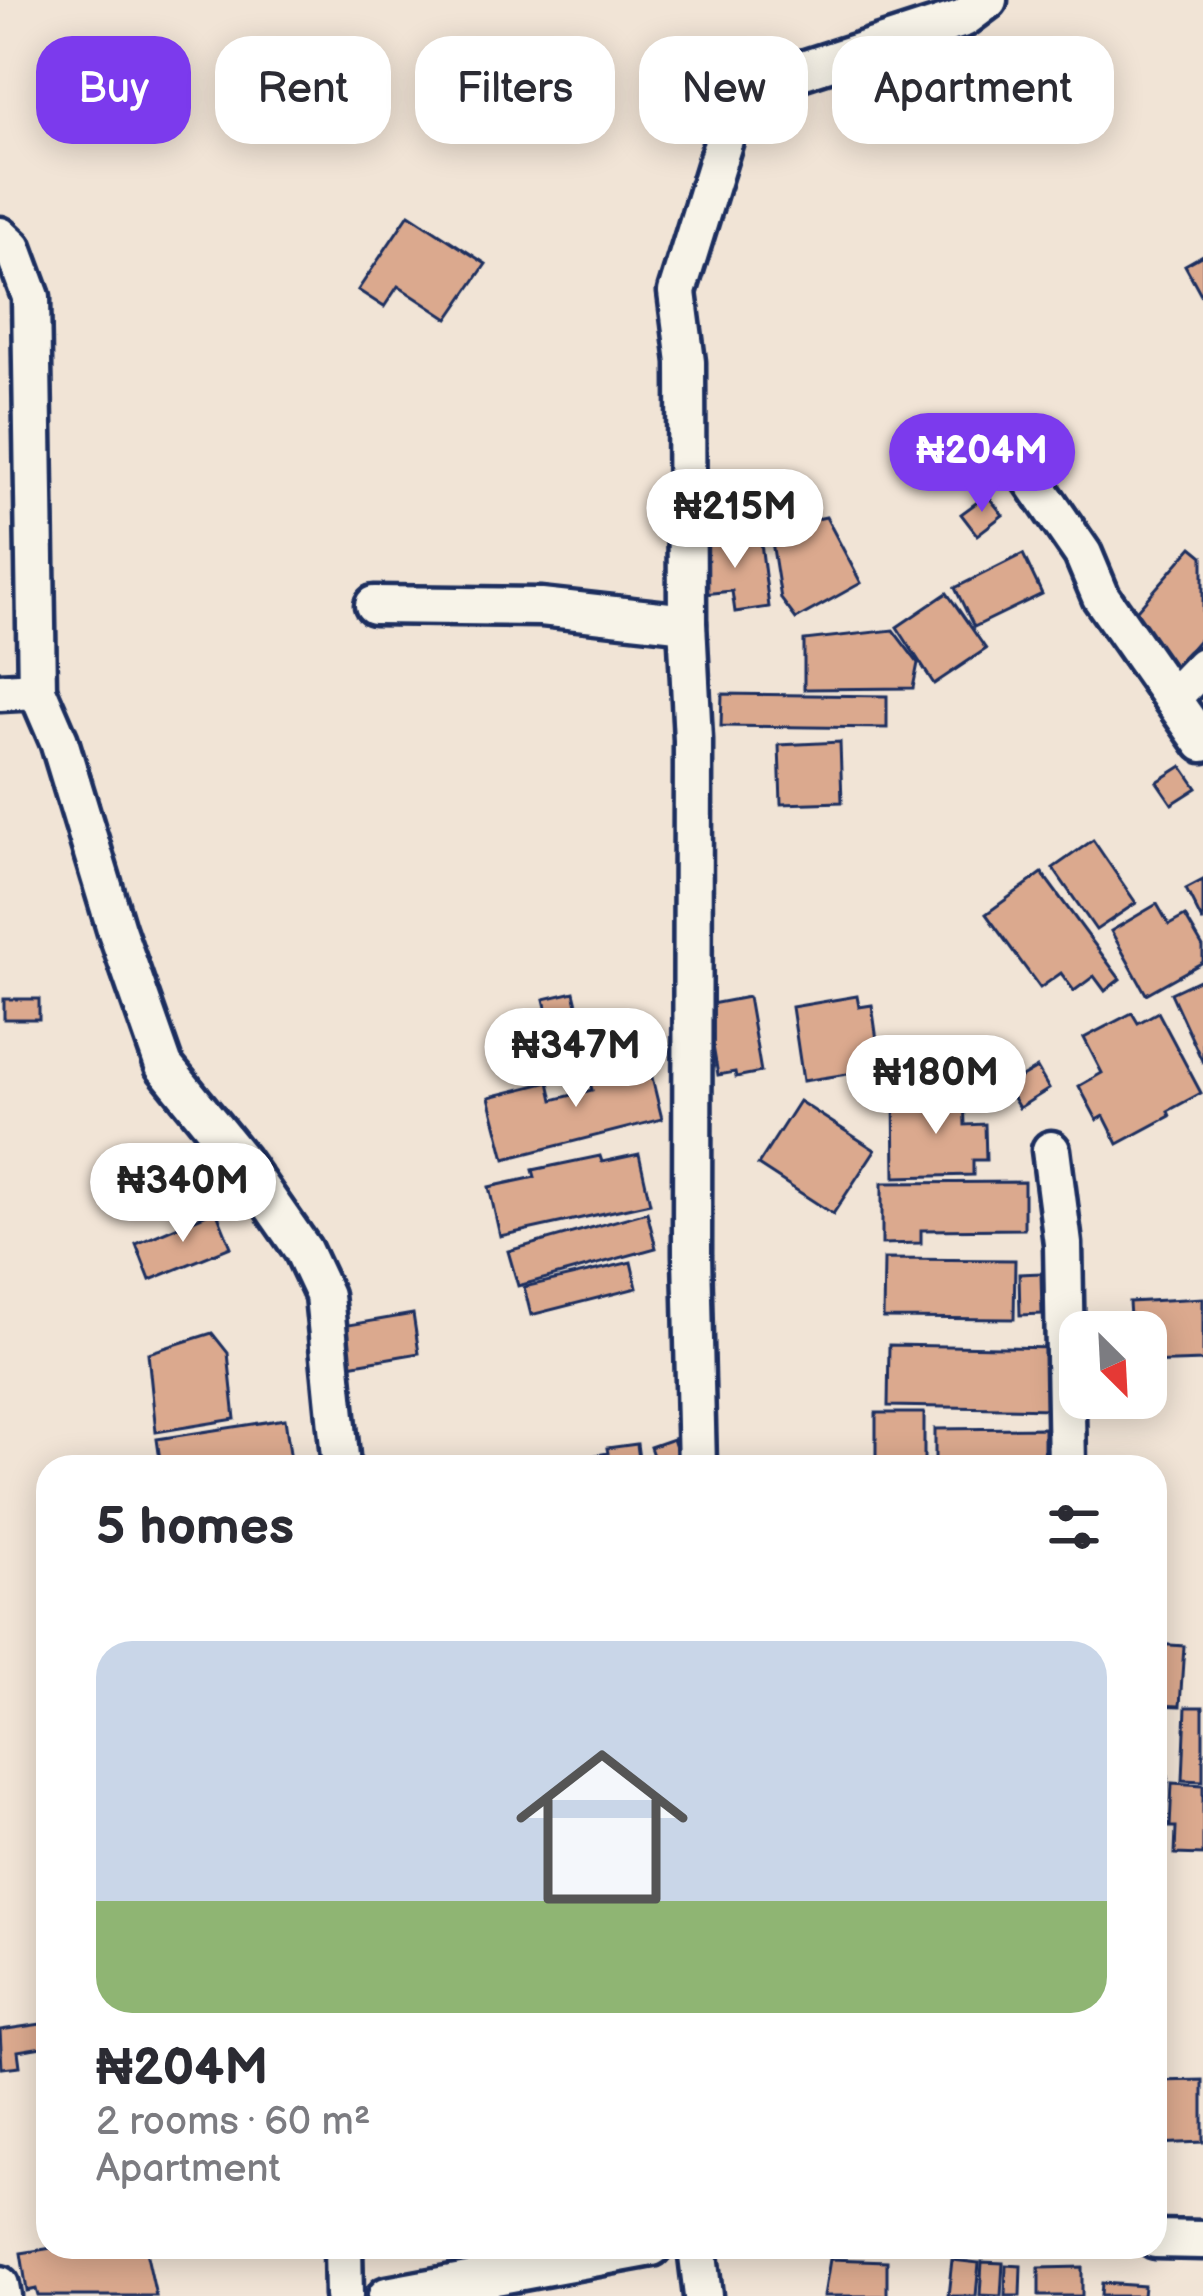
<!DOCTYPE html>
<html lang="en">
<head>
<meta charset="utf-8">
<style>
  body { margin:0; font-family:"Balsamiq Sans",sans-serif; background:#f7f7f7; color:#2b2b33; height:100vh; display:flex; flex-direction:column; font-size:45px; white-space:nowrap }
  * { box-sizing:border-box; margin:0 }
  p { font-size:39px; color:#7c7c81 }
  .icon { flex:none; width:66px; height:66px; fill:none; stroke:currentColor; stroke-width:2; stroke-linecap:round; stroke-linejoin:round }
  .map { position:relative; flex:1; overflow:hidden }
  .sheet { position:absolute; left:36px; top:1455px; width:1131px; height:804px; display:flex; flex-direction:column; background:#fff; border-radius:36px; box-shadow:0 6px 30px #0003 }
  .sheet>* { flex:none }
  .guide { position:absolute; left:36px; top:36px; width:1131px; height:108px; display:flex; gap:24px }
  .needle { width:78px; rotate:156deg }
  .controls { position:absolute; left:1059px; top:1311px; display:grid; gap:24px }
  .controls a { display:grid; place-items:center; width:108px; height:108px; border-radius:24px; background:#fff; box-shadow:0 6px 30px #0003; font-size:60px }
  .price { position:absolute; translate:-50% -102px; padding:0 27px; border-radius:42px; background:#fff; color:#222; font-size:39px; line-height:78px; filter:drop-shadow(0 3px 6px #0008) }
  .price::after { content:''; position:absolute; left:50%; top:72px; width:36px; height:27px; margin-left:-18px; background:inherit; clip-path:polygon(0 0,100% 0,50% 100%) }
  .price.selected { background:#7c3aed; color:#fff }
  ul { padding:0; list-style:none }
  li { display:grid; align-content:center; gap:24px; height:636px; padding:0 60px }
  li+li { border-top:3px solid #e1e1e2 }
  li span { display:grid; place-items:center; height:372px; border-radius:36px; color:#555 }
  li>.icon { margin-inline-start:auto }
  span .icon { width:216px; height:216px; fill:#fffc; stroke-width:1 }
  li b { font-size:51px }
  h2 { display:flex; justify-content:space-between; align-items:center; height:144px; padding:0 60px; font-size:51px }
  .tag { padding:0 42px; border-radius:36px; background:#fff; box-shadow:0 6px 30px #0003; font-size:42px; line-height:108px }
  .tag.selected { background:#7c3aed; color:#fff }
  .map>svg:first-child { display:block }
  .building { fill:#dba98e; stroke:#1b2f5e; stroke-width:3 }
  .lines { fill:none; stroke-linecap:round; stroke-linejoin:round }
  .minor-casing { stroke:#1b2f5e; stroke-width:45 }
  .minor { stroke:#f7f3e8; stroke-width:36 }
</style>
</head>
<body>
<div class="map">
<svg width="1203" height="2296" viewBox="0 0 1203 2296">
  <rect width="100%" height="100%" fill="#f1e4d6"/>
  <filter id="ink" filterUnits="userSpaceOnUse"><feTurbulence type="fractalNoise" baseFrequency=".00833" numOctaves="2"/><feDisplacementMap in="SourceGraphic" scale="24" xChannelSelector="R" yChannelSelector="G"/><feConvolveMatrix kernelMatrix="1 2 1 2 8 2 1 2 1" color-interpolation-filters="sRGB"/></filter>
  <g filter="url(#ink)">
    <g class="building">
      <polygon points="409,214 486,264 448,319 398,286 384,307 358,290"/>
      <polygon points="1203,255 1203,298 1185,265"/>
      <polygon points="987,495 1003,515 977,535 961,514"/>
      <polygon points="826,517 861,583 796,619 781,599 770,529"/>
      <polygon points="760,535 769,607 735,612 732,591 703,594 697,543"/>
      <polygon points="1192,547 1203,556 1203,635 1174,668 1124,625"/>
      <polygon points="1023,554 1042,594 974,627 955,588"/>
      <polygon points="947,593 986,649 934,684 897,627"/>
      <polygon points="893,630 918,663 913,688 804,689 804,640"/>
      <polygon points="722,694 887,696 887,728 721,726"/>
      <polygon points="840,742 842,802 781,804 779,745"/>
      <polygon points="1182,766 1197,788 1172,804 1157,782"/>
      <polygon points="1093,840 1136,903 1096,930 1053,868"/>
      <polygon points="1042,873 1120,979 1105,991 1094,976 1074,991 1061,973 1040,988 986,914"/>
      <polygon points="1203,880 1203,921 1202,921 1186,889"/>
      <polygon points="1157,904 1169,925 1185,916 1203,947 1203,962 1146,994 1111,931"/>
      <polygon points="1203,978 1203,1063 1171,993"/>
      <polygon points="574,992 579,1013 549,1020 544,999"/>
      <polygon points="857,996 859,1007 872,1005 878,1047 870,1048 873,1070 803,1081 792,1007"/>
      <polygon points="748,997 761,1072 736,1077 735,1072 718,1075 706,1005"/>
      <rect x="4" y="999" width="35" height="20"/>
      <polygon points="1158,1012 1201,1093 1168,1111 1170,1116 1118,1144 1104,1116 1097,1120 1079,1086 1102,1073 1084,1038 1132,1013 1138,1023"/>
      <polygon points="647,1057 662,1119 505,1159 489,1097 549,1082 553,1100 592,1090 587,1072"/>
      <polygon points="1037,1068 1049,1089 1019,1108 1006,1086"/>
      <polygon points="964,1095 965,1125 985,1124 986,1160 973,1160 973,1175 895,1177 894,1097"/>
      <polygon points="799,1101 875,1150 833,1214 758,1165"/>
      <polygon points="639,1154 650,1203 500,1236 489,1187 535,1177 533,1170 600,1156 602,1162"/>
      <polygon points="1024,1182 1024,1229 921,1230 921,1243 882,1244 882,1183"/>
      <polygon points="216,1210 231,1247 150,1280 136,1244"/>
      <polygon points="647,1212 656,1248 518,1286 508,1251"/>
      <polygon points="884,1259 1015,1260 1014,1319 883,1318"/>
      <polygon points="631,1262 637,1288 531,1315 524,1287"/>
      <polygon points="1041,1273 1042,1314 1020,1315 1019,1274"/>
      <polygon points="1203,1298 1203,1361 1146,1363 1146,1332 1131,1332 1129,1302"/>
      <polygon points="413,1314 419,1353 349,1365 343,1326"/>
      <polygon points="212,1333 228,1353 235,1419 156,1432 148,1353"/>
      <polygon points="889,1345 1055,1348 1053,1409 888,1406"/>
      <polygon points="1084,1398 1134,1398 1135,1404 1085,1406"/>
      <polygon points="876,1413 924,1413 924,1466 876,1467"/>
      <polygon points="285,1419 292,1467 161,1467 157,1439"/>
      <polygon points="1044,1428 1044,1467 935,1467 935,1429"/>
      <polygon points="673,1439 681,1463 657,1467 650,1447"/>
      <polygon points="637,1444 640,1467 530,1467 608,1453 607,1448"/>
      <polygon points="1155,1644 1184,1646 1180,1706 1155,1705"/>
      <polygon points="1186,1707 1203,1707 1203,1781 1183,1780"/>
      <polygon points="1155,1776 1168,1777 1163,1841 1155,1840"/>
      <polygon points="1172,1783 1203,1785 1203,1855 1175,1854 1176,1827 1170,1827"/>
      <polygon points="48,2023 48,2046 18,2051 20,2066 2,2068 0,2030"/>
      <polygon points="1203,2080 1203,2142 1155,2144 1155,2081"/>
      <polygon points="48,2111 48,2192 47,2192 37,2112"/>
      <polygon points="58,2247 145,2247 156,2296 38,2296 36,2289 27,2291 21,2253"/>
      <polygon points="830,2259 887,2261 887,2296 824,2296"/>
      <polygon points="952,2260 979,2263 976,2296 948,2296"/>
      <polygon points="982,2262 1003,2263 1001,2296 980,2295"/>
      <polygon points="1006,2265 1021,2266 1020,2296 1005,2296"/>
      <polygon points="1082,2267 1082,2296 1039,2296 1039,2268"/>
      <polygon points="1102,2283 1144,2286 1143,2296 1101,2296"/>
    </g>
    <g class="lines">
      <defs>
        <g id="minor">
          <polyline points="0,236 13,248 31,297 37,690"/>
          <polyline points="1012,451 1083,554 1101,597 1203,743"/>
          <polyline points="374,605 541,607 687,623"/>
          <polyline points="0,692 37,690 59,741 116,929 164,1066 241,1161 303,1250 324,1295 341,1467"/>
          <polyline points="1172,698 1203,666"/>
          <polyline points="1051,1150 1063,1244 1067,1467"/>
          <polyline points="697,1467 692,1255 693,740 687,623 686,362 677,292 727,130 750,93 766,82 964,18 988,0"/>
          <polyline points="1155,2239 1203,2240"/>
          <polyline points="343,2247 344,2296"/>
          <polyline points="697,2247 703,2296"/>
          <polyline points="0,2285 2,2296"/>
          <polyline points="387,2296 652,2247"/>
        </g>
      </defs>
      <use href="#minor" class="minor-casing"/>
      <use href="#minor" class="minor"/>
    </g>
  </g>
</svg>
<div class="controls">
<a><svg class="needle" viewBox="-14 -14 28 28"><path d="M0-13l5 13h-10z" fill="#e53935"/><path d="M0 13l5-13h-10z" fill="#7c7c81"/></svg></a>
</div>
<b class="price selected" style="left:982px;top:515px">₦204M</b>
<b class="price" style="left:735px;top:571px">₦215M</b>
<b class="price" style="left:576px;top:1110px">₦347M</b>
<b class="price" style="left:936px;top:1137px">₦180M</b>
<b class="price" style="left:183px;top:1245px">₦340M</b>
<div class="guide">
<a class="tag selected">Buy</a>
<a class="tag">Rent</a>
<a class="tag">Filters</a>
<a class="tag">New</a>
<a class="tag">Apartment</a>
</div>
<section class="sheet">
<h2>5 homes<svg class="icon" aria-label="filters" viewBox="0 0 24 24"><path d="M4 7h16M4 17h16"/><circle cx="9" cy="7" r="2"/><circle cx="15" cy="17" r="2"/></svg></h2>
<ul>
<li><span style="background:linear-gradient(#c9d6e8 70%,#8fb573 0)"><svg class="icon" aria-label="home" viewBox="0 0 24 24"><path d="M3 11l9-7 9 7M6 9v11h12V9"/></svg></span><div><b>₦204M</b><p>2 rooms · 60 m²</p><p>Apartment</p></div></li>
</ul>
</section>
</div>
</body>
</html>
